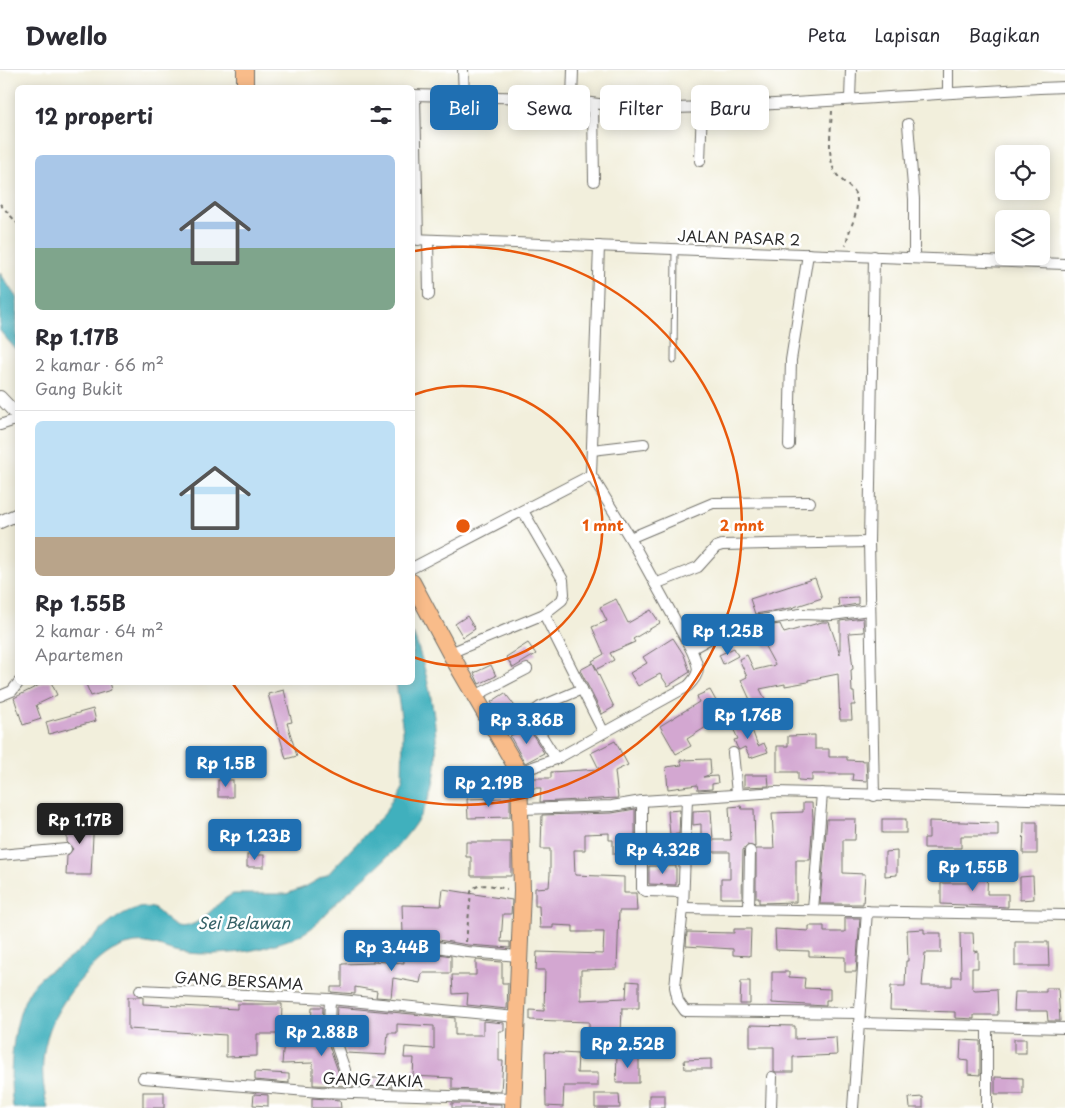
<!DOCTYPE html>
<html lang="id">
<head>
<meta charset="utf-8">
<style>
  body { margin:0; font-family:"Playpen Sans",sans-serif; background:#f2f2f3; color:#2b2b33; height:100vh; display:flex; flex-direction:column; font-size:19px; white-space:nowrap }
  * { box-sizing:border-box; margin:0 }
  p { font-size:16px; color:#7c7c81 }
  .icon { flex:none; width:28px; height:28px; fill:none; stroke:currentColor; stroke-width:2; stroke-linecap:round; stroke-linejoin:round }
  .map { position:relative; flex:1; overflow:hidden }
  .details { position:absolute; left:15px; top:15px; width:400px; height:600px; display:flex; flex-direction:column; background:#fff; border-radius:8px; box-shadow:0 2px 12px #0003 }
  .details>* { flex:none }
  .top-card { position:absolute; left:430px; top:15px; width:475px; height:45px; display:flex; gap:10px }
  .tools { position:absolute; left:995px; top:75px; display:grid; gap:10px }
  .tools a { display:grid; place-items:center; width:55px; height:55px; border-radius:8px; background:#fff; box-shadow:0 2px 12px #0003; font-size:25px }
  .price { position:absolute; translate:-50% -42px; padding:0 11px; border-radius:5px; background:#1f6fb2; color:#fff; font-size:16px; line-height:32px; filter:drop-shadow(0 1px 2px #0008) }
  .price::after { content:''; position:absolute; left:50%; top:30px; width:15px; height:11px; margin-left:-8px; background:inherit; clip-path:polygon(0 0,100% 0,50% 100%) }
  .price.selected { background:#222; color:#fff }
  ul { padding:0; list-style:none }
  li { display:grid; align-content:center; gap:10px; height:265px; padding:0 20px }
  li+li { border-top:1px solid #e1e1e2 }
  li span { display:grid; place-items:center; height:155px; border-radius:8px; color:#555 }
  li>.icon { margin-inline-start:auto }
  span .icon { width:90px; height:90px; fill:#fffc; stroke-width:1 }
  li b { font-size:21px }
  h2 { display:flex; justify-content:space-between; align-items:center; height:60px; padding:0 20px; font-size:21px }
  .tag { padding:0 18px; border-radius:8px; background:#fff; box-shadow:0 2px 12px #0003; font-size:18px; line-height:45px }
  .tag.selected { background:#1f6fb2; color:#fff }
  header { display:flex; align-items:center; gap:30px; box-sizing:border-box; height:70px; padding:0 25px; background:#fff; border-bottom:1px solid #e1e1e2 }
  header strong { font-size:24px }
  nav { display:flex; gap:28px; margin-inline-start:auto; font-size:18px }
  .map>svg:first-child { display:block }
  .water { fill:#41b0bd; stroke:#366e74 }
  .building { fill:#d3a7d1 }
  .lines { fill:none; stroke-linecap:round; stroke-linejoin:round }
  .service-casing { stroke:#717069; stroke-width:7 }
  .minor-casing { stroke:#717069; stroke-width:12 }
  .tertiary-casing { stroke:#717069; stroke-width:14 }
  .primary-casing { stroke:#717069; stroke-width:18 }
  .path { stroke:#717069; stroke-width:2; stroke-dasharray:4 4; stroke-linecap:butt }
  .service { stroke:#fff; stroke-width:5 }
  .minor { stroke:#fff; stroke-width:10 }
  .tertiary { stroke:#fff; stroke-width:12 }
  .primary { stroke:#f9bc8a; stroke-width:16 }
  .ring { fill:none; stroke:#e8590c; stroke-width:2.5 }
  .labels { text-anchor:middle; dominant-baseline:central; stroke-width:5; stroke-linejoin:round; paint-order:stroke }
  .street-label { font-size:15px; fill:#2b2b2b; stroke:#fff }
  .water-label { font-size:16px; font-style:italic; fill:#346065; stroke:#fff }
  .centre { fill:#e8590c; stroke:#fff; stroke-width:2.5 }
  .ring-label { font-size:15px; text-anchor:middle; font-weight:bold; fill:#e8590c; stroke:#fff; stroke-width:5; stroke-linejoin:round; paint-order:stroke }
</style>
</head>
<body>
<header>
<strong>Dwello</strong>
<nav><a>Peta</a><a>Lapisan</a><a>Bagikan</a></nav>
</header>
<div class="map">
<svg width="1065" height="1038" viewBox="0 0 1065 1038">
  <rect width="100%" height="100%" fill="#fff"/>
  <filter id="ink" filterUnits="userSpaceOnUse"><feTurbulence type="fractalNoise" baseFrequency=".02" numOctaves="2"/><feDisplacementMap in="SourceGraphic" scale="10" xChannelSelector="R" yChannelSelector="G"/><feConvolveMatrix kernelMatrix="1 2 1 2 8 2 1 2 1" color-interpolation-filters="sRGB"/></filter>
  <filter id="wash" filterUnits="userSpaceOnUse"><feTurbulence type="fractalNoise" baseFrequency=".0096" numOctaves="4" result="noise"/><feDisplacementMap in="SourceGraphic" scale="20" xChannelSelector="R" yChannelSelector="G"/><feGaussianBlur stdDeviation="1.12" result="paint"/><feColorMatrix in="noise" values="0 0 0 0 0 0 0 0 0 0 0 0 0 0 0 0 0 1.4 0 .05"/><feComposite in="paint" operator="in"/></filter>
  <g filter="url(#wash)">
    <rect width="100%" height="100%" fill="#f2efdc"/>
    <g class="water">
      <polygon points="0,203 17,228 17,281 0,261"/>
      <path d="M413 563C429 604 446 682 430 725 415 766 380 794 348 822 336 832 326 845 314 856 303 866 283 872 269 876 246 884 203 886 179 882 164 879 152 871 135 873 111 877 99 889 83 907 48 946 34 986 48 1038H13C8 1004 12 939 36 912 45 902 57 897 67 890 77 883 85 875 94 867 109 853 130 833 153 838 161 842 166 851 174 855 198 864 214 832 233 824H286L305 817 328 804 385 743 402 709 403 661 396 613 412 612Z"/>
    </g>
    <g id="blocks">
      <g class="building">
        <polygon points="815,508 822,528 791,538 755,544 750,529"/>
        <polygon points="858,527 858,534 839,537 838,528"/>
        <polygon points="616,529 628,553 651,540 660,553 633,569 635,572 610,583 614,590 597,599 592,591 604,584 592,557 607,551 600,537"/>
        <polygon points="467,546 475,559 463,567 455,554"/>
        <polygon points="863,548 864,562 849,563 853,599 851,600 852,622 854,622 855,635 851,635 852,650 840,650 838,604 808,610 808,612 785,616 785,614 760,619 770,639 757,645 741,610 747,607 739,589 747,585 754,600 775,595 762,571 759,573 753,558 780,554 784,563 822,552 829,552 840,584 840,551"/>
        <polygon points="673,568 684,585 690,602 668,616 660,604 638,616 630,603 647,593 643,587"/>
        <polygon points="528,573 536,584 513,598 506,587"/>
        <polygon points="734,578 738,586 723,594 719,585"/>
        <polygon points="593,593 614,637 602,644 580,600"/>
        <polygon points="491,595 496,606 479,614 474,603"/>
        <polygon points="45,612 51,612 57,625 36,635 41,649 23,655 14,628"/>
        <polygon points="85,612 109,612 111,620 91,626"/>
        <polygon points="284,620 292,652 287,653 297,686 286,689 268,624"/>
        <polygon points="710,620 726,649 712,656 711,654 687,669 691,676 676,684 660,656 699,632 697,626"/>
        <polygon points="505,623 517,639 502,649 491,632"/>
        <polygon points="93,639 96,651 49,664 46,652"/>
        <polygon points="748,649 758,676 764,673 768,682 750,688 745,677 739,680 737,677 734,670 738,669 732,656"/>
        <polygon points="528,657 544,683 525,693 510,666"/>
        <polygon points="815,665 815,679 829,679 829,687 847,687 847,690 866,691 867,711 852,710 853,704 812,704 812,711 798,710 798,702 777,702 777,676 788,676 788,666"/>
        <polygon points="615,671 628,695 615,701 618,728 540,732 541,718 532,718 532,708 551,708 551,702 599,699 591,683"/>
        <polygon points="710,689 711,704 703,707 717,706 718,713 712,714 712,719 698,720 697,715 668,719 666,697 682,695 680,690"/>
        <polygon points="744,705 768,705 769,716 744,717"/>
        <rect x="218" y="710" width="15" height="17"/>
        <polygon points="510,728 510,747 468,748 467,729"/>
        <polygon points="803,733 812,733 813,749 810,790 796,790 796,832 759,833 759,828 756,828 756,779 774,779 772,743 803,742"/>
        <polygon points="741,736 742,739 754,739 755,777 747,775 743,780 742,828 721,828 721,809 730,809 730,782 701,782 701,754 693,755 693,741 711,740 713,770 731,770 729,737"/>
        <polygon points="635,739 635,784 613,784 613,770 609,770 609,763 585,764 585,780 574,780 575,805 624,807 624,823 636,823 637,841 619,841 617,899 581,900 581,930 626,928 627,911 639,912 639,938 622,938 621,963 589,964 589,952 530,950 530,940 544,941 545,900 536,900 537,882 603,884 604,862 573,862 573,856 553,855 553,858 540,858 539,836 535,836 535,818 549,817 550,804 550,779 541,779 542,745 612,743"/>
        <polygon points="680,740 679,764 670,765 668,741"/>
        <polygon points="94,746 91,805 66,805 67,786 73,779 67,772 67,747"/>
        <polygon points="827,749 856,749 855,770 843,770 843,803 865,804 863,834 820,834"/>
        <rect x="882" y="749" width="24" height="14"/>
        <polygon points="929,751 998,753 998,766 961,766 961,778 924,778 924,768 929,768"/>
        <polygon points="1024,752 1037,752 1037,784 1023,784"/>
        <polygon points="466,772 511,772 511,806 471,806 471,787 466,787"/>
        <polygon points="897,781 897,805 885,806 885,782"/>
        <rect x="247" y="785" width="17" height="12"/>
        <polygon points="649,796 676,796 676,815 649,814"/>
        <polygon points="969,798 988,798 987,824 1008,824 1008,837 941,834 941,813 969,813"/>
        <polygon points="1033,806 1034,829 1020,830 1020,807"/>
        <polygon points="443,819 512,830 511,844 503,844 501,872 510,872 510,878 468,875 403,864 402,835 441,836"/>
        <polygon points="845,848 860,848 856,902 845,902 845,887 809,886 809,881 776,880 775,859 809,861 809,856 824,856 824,862 845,862"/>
        <polygon points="734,859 751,859 750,886 733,885 733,879 686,876 687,862 734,863"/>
        <polygon points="924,859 924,863 941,863 941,883 925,883 922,916 952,916 952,907 961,907 960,863 973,863 974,882 978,881 978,898 972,898 972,918 975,920 997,919 998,945 974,945 974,949 955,948 955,942 890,940 891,916 905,916 906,891 908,891 907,860"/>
        <polygon points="1015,872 1048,872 1049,896 1015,896"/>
        <polygon points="403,878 451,886 451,903 422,903 420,913 393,908 391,928 376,927 377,921 355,917 355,924 331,922 331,917 342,917 342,894 373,893 373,891 404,893"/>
        <polygon points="476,890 502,892 502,913 508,913 507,939 467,935 468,923 453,924 452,905 476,905"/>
        <polygon points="772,902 789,902 789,907 805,908 804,918 830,919 830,930 826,930 826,936 772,933"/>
        <polygon points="741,911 750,911 750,934 740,934"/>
        <polygon points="1046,918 1058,918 1060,951 1048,951 1047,941 1014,941 1015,922 1046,922"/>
        <polygon points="128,927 143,927 143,934 237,939 237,934 282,934 281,964 257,964 257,986 226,987 226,965 128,959"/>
        <polygon points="312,937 323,937 322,956 338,1001 338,1008 392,1008 392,1017 313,1015 313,993 282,994 284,969 305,969 305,957 311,957"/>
        <polygon points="337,937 455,948 455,965 483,965 483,951 504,953 504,961 499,961 499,991 503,991 501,1021 452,1019 452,1008 413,1006 414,988 404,988 405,977 434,979 434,956 397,954 397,963 388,963 386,985 346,983 336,953"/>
        <polygon points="750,955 795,956 795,969 836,967 837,985 793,987 793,1002 776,1002 774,1001 774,977 750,977"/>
        <rect x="1014" y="969" width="12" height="14"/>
        <polygon points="961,970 980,971 980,1005 968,1004 968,991 960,990"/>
        <polygon points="545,982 578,984 577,1003 598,1003 598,1016 564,1016 563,1037 546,1036"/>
        <polygon points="617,984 639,984 639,1013 616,1013"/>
        <polygon points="711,989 711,999 685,999 684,990"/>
        <polygon points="255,1002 289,1004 289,1013 255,1010"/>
        <polygon points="995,1007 1023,1008 1023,1024 995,1024"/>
        <rect x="143" y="1022" width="21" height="16"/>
        <polygon points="254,1024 268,1025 268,1036 253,1035"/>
        <polygon points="595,1024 619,1024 620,1038 595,1038"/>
        <rect x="649" y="1025" width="16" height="13"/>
        <polygon points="923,1027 923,1038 910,1038 909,1028"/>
        <polygon points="312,1028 340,1030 341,1038 312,1038"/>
        <polygon points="452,1033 501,1034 501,1038 452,1038"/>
      </g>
    </g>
  </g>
  <g filter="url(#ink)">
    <use href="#blocks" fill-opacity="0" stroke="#717069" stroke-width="1"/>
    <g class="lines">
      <defs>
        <polyline id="service" points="674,290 675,179"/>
        <g id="minor">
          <polyline points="463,0 464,26"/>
          <polyline points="948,0 948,22"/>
          <path d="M412 25 572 29C631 43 697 37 758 35 860 30 962 21 1065 17"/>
          <polyline points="415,25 418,170"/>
          <polyline points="572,29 573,0"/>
          <polyline points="850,29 851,0"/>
          <polyline points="593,34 594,111"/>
          <polyline points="908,54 914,129 914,188"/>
          <polyline points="700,91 702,37"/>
          <polyline points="412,169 1065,194"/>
          <polyline points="428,170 429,225"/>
          <polyline points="0,355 18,349"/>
          <polyline points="789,375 791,290 808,184"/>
          <polyline points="592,380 644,374"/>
          <polyline points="630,468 713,433 810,432"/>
          <polyline points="412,498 591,405"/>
          <polyline points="655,514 698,497 716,477 722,475 869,472"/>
          <polyline points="544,544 603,661"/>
          <polyline points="691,579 736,554 800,544 832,545 869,540"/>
          <polyline points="450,583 544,544 562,530 564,524 563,510 523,441"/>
          <polyline points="0,626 12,621 19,612"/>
          <polyline points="475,626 527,599"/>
          <polyline points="733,683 737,723"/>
          <polyline points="556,689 531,649 532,643 540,637 582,619"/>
          <path d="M519 702 556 689 688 616C703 601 698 596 691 579L630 468 591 405 599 176"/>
          <polyline points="874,726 869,472 874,186"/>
          <polyline points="687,728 683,838 675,917 678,931 685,941 859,943"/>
          <polyline points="642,731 642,819 646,821 683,822"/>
          <polyline points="522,739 612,736 642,731 776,722 1065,730"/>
          <polyline points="0,785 66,779"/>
          <polyline points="683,838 1065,845"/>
          <polyline points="749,839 750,781"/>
          <polyline points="813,840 822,723"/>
          <polyline points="383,868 467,882 520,886"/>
          <polyline points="140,920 330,929 517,947"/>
          <polyline points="330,929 329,954 345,1000"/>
          <polyline points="859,953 1065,958"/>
          <polyline points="143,1008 320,1022 513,1028"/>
          <polyline points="771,1038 772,1007"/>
          <polyline points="853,1038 867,841"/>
          <polyline points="987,1038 987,956"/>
        </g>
        <g id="tertiary">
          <polyline points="0,327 18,346"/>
          <polyline points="0,452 18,444"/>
        </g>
        <g id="primary">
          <polyline points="245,18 245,0"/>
          <polyline points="412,512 450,583 519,702 522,821 513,1038"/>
        </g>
      </defs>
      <use href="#service" class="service-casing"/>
      <use href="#minor" class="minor-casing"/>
      <use href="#tertiary" class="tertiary-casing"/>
      <use href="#primary" class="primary-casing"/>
      <g class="path">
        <path d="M832 41C831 59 827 82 834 100 839 112 856 117 857 130 858 146 848 160 846 175"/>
        <polyline points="0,134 18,154"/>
        <path d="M466 872 471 822C477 810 496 817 507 819"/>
      </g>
      <use href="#service" class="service"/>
      <use href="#minor" class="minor"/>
      <use href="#tertiary" class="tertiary"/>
      <use href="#primary" class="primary"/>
    </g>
  </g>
  <g class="ring">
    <path d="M413 325A140 140 0 1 1 413 587"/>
    <path d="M415 181A279 279 0 1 1 233 614"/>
  </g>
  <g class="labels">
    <g class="street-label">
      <text transform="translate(739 167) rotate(2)">JALAN PASAR 2</text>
      <text transform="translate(239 910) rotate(3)">GANG BERSAMA</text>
      <text transform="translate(373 1009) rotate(2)">GANG ZAKIA</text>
    </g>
    <g class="water-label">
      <text x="244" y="852">Sei Belawan</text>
    </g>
  </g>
  <circle cx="463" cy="456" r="8" class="centre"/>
  <g class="ring-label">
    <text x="603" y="461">1 mnt</text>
    <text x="742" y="461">2 mnt</text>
  </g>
</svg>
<div class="tools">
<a><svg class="icon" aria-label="locate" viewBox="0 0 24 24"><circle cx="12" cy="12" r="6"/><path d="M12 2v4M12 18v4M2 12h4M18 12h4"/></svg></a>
<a><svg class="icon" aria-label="layers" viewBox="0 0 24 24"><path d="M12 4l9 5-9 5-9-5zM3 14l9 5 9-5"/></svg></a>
</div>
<b class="price" style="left:728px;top:586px">Rp 1.25B</b>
<b class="price" style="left:748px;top:670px">Rp 1.76B</b>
<b class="price" style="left:527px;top:675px">Rp 3.86B</b>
<b class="price" style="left:226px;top:718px">Rp 1.5B</b>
<b class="price" style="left:489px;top:738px">Rp 2.19B</b>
<b class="price selected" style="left:80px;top:775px">Rp 1.17B</b>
<b class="price" style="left:255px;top:791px">Rp 1.23B</b>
<b class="price" style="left:663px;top:805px">Rp 4.32B</b>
<b class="price" style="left:973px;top:822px">Rp 1.55B</b>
<b class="price" style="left:392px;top:902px">Rp 3.44B</b>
<b class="price" style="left:322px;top:987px">Rp 2.88B</b>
<b class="price" style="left:628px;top:999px">Rp 2.52B</b>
<div class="top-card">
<a class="tag selected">Beli</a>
<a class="tag">Sewa</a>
<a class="tag">Filter</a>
<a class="tag">Baru</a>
</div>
<section class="details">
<h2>12 properti<svg class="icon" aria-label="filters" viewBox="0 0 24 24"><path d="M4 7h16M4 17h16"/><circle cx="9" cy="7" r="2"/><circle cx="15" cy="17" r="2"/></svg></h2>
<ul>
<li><span style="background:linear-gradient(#a9c7e8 60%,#7fa58c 0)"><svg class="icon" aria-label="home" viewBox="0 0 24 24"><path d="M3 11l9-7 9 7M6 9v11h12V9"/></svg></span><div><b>Rp 1.17B</b><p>2 kamar · 66 m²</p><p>Gang Bukit</p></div></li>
<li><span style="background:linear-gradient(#bfe0f5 75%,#b9a48a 0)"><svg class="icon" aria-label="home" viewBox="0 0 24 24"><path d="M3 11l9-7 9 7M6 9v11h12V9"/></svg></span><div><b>Rp 1.55B</b><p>2 kamar · 64 m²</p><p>Apartemen</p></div></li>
</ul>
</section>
</div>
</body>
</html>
